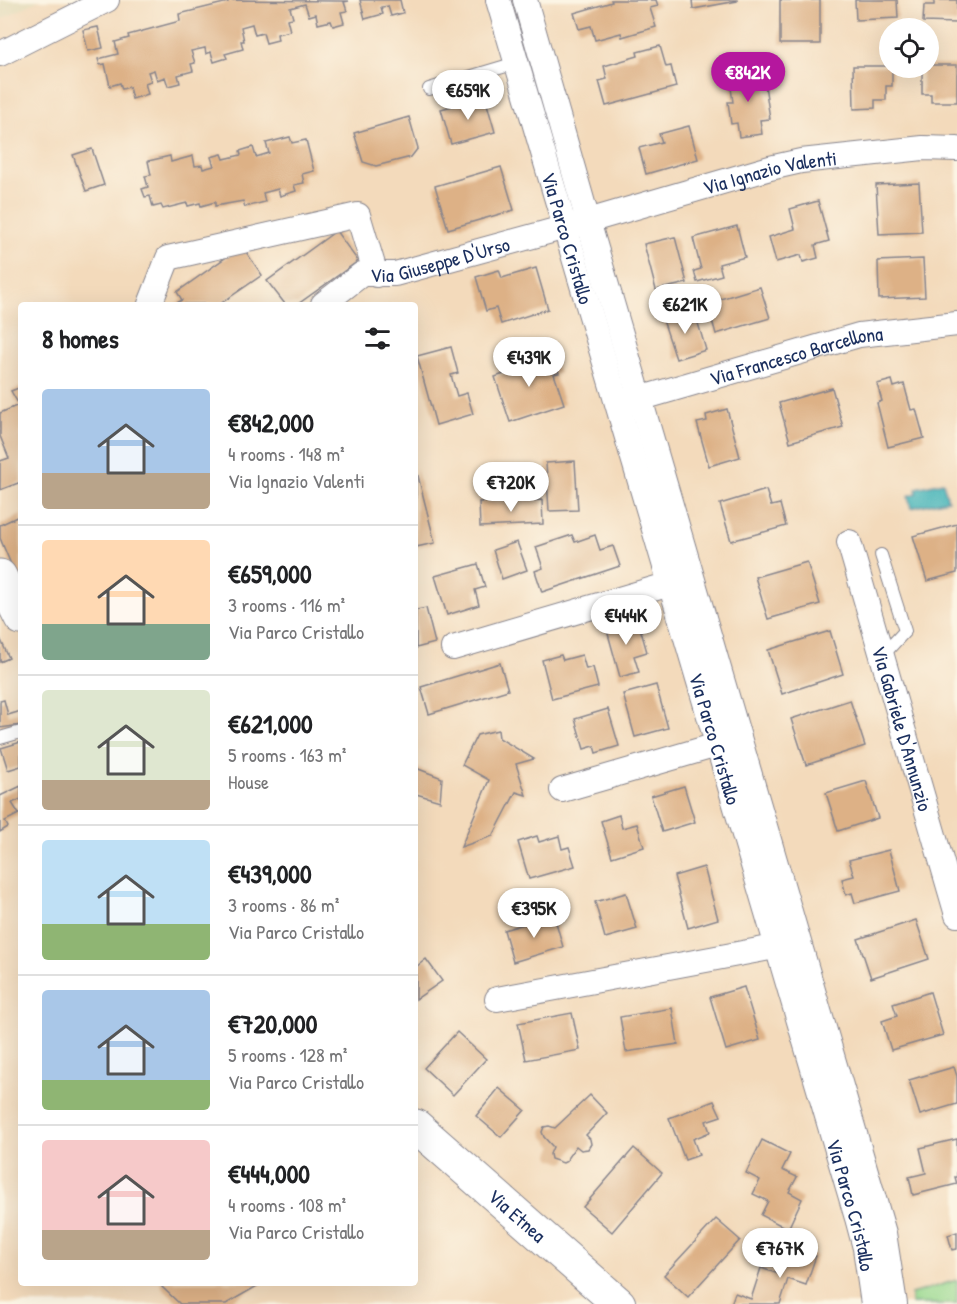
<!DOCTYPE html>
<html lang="en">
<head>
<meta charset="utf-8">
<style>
  body { margin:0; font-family:"Patrick Hand",sans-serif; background:#f2f2f2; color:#202124; height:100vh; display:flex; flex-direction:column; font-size:22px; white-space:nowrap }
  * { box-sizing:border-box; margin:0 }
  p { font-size:20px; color:#757577 }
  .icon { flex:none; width:33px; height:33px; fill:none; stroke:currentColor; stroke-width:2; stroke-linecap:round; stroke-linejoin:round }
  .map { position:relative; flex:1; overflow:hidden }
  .sheet { position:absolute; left:18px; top:302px; width:400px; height:984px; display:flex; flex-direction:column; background:#fff; border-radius:6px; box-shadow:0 6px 24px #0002 }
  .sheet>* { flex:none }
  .buttons { position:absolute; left:879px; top:18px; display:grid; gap:12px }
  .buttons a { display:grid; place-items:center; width:60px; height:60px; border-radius:50%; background:#fff; box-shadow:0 6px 24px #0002; font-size:30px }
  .price { position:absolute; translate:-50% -51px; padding:0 14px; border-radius:21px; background:#fff; color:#222; font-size:20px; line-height:39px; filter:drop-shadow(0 2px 3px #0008) }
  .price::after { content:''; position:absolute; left:50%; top:36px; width:18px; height:14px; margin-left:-9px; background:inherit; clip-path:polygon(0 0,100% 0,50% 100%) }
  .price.active { background:#b5179e; color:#fff }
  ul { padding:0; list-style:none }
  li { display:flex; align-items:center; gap:18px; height:150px; padding:0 24px }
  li+li { border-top:2px solid #e0e0e0 }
  li span { display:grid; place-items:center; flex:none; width:168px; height:120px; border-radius:6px; color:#555 }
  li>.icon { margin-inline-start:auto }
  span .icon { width:72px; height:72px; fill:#fffc; stroke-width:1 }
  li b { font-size:26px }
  h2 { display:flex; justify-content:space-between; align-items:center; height:72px; padding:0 24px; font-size:26px }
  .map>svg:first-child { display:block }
  .built { fill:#e4dbba }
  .green { fill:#98d98f; stroke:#5a8476; stroke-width:1.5 }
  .water { fill:#41b2b8; stroke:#2e708b; stroke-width:1.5 }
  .building { fill:#ddb186 }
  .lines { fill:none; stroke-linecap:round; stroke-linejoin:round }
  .lane-casing { stroke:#87848c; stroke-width:14 }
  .street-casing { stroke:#87848c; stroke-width:26 }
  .secondary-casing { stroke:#87848c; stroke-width:35 }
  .lane { stroke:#fff; stroke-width:12 }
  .street { stroke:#fff; stroke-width:24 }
  .secondary { stroke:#fff; stroke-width:33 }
  .labels { text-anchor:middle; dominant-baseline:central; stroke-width:6; stroke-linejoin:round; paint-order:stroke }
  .street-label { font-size:20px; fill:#1b2f5e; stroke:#fcf5e5 }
</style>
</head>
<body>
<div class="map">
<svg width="957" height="1304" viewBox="0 0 957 1304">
  <rect width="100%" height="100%" fill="#fcf5e5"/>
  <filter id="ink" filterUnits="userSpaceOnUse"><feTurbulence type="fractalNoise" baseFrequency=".0167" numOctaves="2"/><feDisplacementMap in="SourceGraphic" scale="12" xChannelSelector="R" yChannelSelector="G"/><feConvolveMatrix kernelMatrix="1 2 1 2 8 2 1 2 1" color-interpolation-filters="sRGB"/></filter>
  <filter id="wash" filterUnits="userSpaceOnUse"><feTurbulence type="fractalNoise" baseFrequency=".008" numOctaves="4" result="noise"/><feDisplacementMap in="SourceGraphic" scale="24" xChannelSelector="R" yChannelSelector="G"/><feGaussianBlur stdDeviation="1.35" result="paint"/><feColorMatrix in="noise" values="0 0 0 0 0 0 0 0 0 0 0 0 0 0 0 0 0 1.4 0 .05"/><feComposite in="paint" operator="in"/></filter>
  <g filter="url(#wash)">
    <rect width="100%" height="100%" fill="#f3dabb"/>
    <polygon class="built" points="0,0 39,0 0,20"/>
    <polygon class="green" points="957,1280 957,1304 911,1304 911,1294"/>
    <polygon class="water" points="943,482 948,500 911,508 908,496 917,493 916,488"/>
    <g id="blocks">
      <g class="building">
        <polygon points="227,0 349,1 344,2 347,11 341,12 344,23 333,26 331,21 318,24 316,14 309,16 305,4 290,8 293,18 287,19 290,31 277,34 278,40 266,43 263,33 255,35 252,24 241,27 244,41 241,41 243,49 225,54 227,58 214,62 211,52 206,54 205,48 191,51 195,63 191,64 193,71 178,75 180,83 168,86 165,77 157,80 154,70 148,72 151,81 145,83 148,94 132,99 129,87 122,89 120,83 110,86 105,64 100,65 98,59 118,54 115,42 129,38 128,35 180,21 179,14 228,2"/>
        <polygon points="360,0 400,0 403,13 391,16 388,6 381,7 383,14 365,19"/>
        <polygon points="611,0 656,0 658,6 650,8 656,27 622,37 621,33 595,40 591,26 579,29 574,13 612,2"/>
        <polygon points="692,0 737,0 737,1 693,9"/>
        <rect x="780" y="0" width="40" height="44"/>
        <polygon points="855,0 897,0 898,18 856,20"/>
        <polygon points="934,0 957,0 957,23 923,22 924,5 934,5"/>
        <polygon points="98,27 103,48 88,51 83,30"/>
        <polygon points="660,46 666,67 671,66 676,87 606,106 599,81 607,79 604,66 638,56 637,52"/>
        <polygon points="928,65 957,65 957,102 931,102 931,94 922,94 922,68 928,68"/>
        <polygon points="756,66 758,86 765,85 770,119 760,120 762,134 739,137 737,123 731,124 728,102 733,102 729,74 746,72 746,68"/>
        <polygon points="853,66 890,66 892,68 892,86 886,86 886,100 875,100 875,108 854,109"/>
        <polygon points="485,97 495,132 451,144 441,109"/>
        <polygon points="409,117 418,148 411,157 376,166 363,162 354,133"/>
        <polygon points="689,126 698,159 646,174 639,148 662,142 659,134"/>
        <polygon points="290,137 292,143 306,140 314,171 302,174 304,183 294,185 296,191 280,196 278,189 263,193 265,202 245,207 243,201 215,206 215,202 201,206 200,203 188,206 187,203 163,209 161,205 153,207 150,196 145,197 142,189 148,187 145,176 151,175 148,161 170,156 171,162 193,156 195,166 202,165 203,169 214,166 211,157 222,154 224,159 241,155 240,151 253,147 256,157 269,153 266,143"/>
        <polygon points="92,149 104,185 86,191 73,155"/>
        <polygon points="501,167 514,210 448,229 435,186"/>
        <polygon points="919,183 922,232 879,234 876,185"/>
        <polygon points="818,201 829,241 815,245 818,258 803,262 801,255 776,262 769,237 795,229 790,209"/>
        <polygon points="737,226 745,257 719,264 722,275 697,282 694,271 701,269 693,238"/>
        <polygon points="336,231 358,261 298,304 285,304 267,281"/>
        <polygon points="675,237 687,283 656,290 644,244"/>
        <polygon points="242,246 262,275 220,304 175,304 182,300 177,292"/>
        <polygon points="923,259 925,297 879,299 878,261"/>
        <polygon points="536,268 548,309 501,324 496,308 486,311 476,277 499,270 502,278"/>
        <polygon points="760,287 770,318 716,334 707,303"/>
        <polygon points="694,310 706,350 676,359 663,320"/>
        <polygon points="451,347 458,373 451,375 457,396 467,393 473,414 436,425 417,356"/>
        <polygon points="532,355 535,365 554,359 559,373 554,374 564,404 510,422 495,377 510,372 506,363"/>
        <polygon points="892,380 894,387 904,384 911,410 916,409 924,438 888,447 877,403 882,401 877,384"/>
        <polygon points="21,387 21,482 0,490 0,461 9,458 0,436 0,413 19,405 11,391"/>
        <polygon points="832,388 843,427 790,442 779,403"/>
        <polygon points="727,409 740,457 709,466 697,423 707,421 706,415"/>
        <polygon points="575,461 578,510 549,511 546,463"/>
        <polygon points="416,468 435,543 416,547"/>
        <polygon points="766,490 771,506 780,504 786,526 731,541 720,504"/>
        <polygon points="542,500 543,524 480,527 479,502"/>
        <polygon points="21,515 21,588 0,538 0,525"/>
        <polygon points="957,524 957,573 927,581 913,536"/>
        <polygon points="572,535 575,542 595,535 600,550 613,546 620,566 542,592 535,571 543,568 536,547"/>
        <polygon points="517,542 527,570 502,579 493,550"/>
        <polygon points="807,562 820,604 768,619 755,577"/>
        <polygon points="478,564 485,587 475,590 479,605 447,615 435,576"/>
        <polygon points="426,608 435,643 416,648 416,610"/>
        <polygon points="618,619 620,626 638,621 647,652 634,656 639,672 620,677 605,623"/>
        <polygon points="830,631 843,674 782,694 768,650"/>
        <polygon points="0,638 9,658 0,662"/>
        <polygon points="561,655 563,660 582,655 586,669 593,667 598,687 552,699 542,660"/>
        <polygon points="500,663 508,690 429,714 421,687"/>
        <polygon points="656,685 668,728 635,737 623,694"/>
        <polygon points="4,700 8,715 21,711 21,725 0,728 0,701"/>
        <polygon points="850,700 865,746 806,765 791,719"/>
        <polygon points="608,709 619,746 596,753 594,746 584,749 575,719"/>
        <polygon points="498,730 499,738 534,759 516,764 526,795 516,792 493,836 461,847 489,780 462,765 477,735"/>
        <polygon points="21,742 21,766 8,770 1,748"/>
        <polygon points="416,768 442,778 440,801 416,794"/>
        <polygon points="866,781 878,818 838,831 826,793"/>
        <polygon points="21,786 21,799 12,803 19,814 5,821 8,827 0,832 0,796"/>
        <polygon points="684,786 695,822 662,832 651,796"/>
        <polygon points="619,815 622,828 637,824 644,847 612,857 601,821"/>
        <polygon points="537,836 539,842 559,836 562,849 569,847 575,866 529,879 518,842"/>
        <polygon points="889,850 900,891 855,903 852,893 846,895 842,879 854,876 849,860"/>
        <polygon points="704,867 718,919 688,928 674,876"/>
        <polygon points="626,893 637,929 605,938 595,902"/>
        <polygon points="554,915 563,947 513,962 504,930"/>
        <polygon points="916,920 929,959 871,978 858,939"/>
        <polygon points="426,959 442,981 416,999 416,967"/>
        <polygon points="744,987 760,1040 726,1050 710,997"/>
        <polygon points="930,992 943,1035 891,1050 882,1021 897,1016 893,1004"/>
        <polygon points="672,1008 678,1044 626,1052 620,1017"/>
        <polygon points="572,1013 580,1050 526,1060 518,1023"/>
        <polygon points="457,1032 486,1059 453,1095 424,1068"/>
        <polygon points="954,1067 957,1076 957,1104 920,1115 909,1080"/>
        <polygon points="499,1088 525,1110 501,1137 476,1116"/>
        <polygon points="590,1095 607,1113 586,1135 590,1139 591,1144 588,1149 581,1150 576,1146 568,1157 567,1161 563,1163 551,1159 550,1154 553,1147 544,1137 542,1132 544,1127 549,1126 555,1128"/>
        <polygon points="714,1101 721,1116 706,1121 710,1132 693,1139 699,1155 685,1160 669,1118"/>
        <polygon points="957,1139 957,1177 955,1177 957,1184 913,1195 909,1177 926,1173 920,1148"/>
        <polygon points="762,1140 790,1154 782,1170 797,1177 789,1192 802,1199 788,1229 761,1215 768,1201 753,1194 760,1180 746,1173"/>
        <polygon points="634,1148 662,1173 612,1232 583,1207"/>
        <polygon points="716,1219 740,1240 688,1297 664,1275"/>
        <polygon points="957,1232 957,1249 952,1250 948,1235"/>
        <polygon points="789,1246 816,1256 806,1285 788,1279 780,1304 731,1304 735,1293 751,1299 761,1268 779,1274"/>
        <polygon points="160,1282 264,1282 226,1304 180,1304 162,1287"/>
      </g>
    </g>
  </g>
  <g filter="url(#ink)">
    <use href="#blocks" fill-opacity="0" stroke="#87848c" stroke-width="1.5"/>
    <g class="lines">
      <defs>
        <g id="lane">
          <polyline points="429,89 516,63"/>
          <polyline points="881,555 905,631 882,656"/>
          <polyline points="0,738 21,732"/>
        </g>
        <g id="street">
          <path id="s1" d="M498 0 857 1218 865 1248 873 1304"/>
          <polyline points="525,0 588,221 884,1233 895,1304"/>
          <polyline points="0,54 107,0"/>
          <polyline points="150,304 168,258 358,215 376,275"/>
          <path id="s2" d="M323 304 362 274H395L588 221 770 168 801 161 923 148 957 149"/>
          <path id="s3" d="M625 403 859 335 957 324"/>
          <path id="s4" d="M849 542 957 915"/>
          <polyline points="453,648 670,584"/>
          <polyline points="562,790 717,745"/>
          <polyline points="497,999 791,944"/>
        </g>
        <g id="secondary">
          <polyline points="0,576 21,618"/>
          <path id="s5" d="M416 1126 619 1304"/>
        </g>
      </defs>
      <use href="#lane" class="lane-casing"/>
      <use href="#street" class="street-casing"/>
      <use href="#secondary" class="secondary-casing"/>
      <use href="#lane" class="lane"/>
      <use href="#street" class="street"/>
      <use href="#secondary" class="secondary"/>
    </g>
  </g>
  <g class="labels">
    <g class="street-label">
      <text stroke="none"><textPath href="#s2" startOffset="471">Via Ignazio Valenti</textPath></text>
      <text stroke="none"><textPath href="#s1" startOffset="248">Via Parco Cristallo</textPath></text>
      <text stroke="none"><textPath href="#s2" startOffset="129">Via Giuseppe D'Urso</textPath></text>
      <text stroke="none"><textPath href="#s3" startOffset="178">Via Francesco Barcellona</textPath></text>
      <text stroke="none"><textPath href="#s4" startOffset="194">Via Gabriele D'Annunzio</textPath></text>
      <text stroke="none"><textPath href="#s1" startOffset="770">Via Parco Cristallo</textPath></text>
      <text stroke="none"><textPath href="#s1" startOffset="1256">Via Parco Cristallo</textPath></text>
      <text stroke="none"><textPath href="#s5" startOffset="135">Via Etnea</textPath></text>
    </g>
  </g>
</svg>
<div class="buttons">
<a><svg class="icon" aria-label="locate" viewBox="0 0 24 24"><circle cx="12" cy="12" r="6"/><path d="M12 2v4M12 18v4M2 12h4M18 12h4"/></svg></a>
</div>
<b class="price active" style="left:748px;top:103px">€842K</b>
<b class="price" style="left:468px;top:121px">€659K</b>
<b class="price" style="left:685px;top:335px">€621K</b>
<b class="price" style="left:529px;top:388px">€439K</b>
<b class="price" style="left:511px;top:513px">€720K</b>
<b class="price" style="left:626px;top:646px">€444K</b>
<b class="price" style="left:534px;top:939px">€395K</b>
<b class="price" style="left:780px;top:1279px">€767K</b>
<section class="sheet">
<h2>8 homes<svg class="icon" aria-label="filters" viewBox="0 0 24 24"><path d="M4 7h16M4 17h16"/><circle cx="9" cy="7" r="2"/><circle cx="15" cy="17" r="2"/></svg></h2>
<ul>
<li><span style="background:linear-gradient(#a9c7e8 70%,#b9a48a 0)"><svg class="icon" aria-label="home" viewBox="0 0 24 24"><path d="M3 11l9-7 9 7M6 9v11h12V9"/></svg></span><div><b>€842,000</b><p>4 rooms · 148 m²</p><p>Via Ignazio Valenti</p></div></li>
<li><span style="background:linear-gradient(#ffd9b3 70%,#7fa58c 0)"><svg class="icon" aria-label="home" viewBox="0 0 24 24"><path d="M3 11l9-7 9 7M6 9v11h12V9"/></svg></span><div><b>€659,000</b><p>3 rooms · 116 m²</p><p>Via Parco Cristallo</p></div></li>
<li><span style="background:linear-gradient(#dfe7d0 75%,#b9a48a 0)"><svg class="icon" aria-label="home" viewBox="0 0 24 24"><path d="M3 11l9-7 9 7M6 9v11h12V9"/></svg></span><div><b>€621,000</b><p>5 rooms · 163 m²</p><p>House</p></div></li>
<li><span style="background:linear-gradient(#bfe0f5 70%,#8fb573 0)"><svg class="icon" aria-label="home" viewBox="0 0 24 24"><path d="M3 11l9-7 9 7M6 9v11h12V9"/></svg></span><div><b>€439,000</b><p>3 rooms · 86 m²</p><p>Via Parco Cristallo</p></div></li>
<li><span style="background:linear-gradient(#a9c7e8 75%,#8fb573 0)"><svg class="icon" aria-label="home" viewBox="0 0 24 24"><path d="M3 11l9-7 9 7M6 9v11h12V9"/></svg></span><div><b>€720,000</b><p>5 rooms · 128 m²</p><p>Via Parco Cristallo</p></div></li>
<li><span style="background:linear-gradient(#f6c9c9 75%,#b9a48a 0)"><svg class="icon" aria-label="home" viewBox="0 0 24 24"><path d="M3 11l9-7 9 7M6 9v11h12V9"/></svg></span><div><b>€444,000</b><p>4 rooms · 108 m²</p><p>Via Parco Cristallo</p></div></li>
</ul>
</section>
</div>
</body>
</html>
